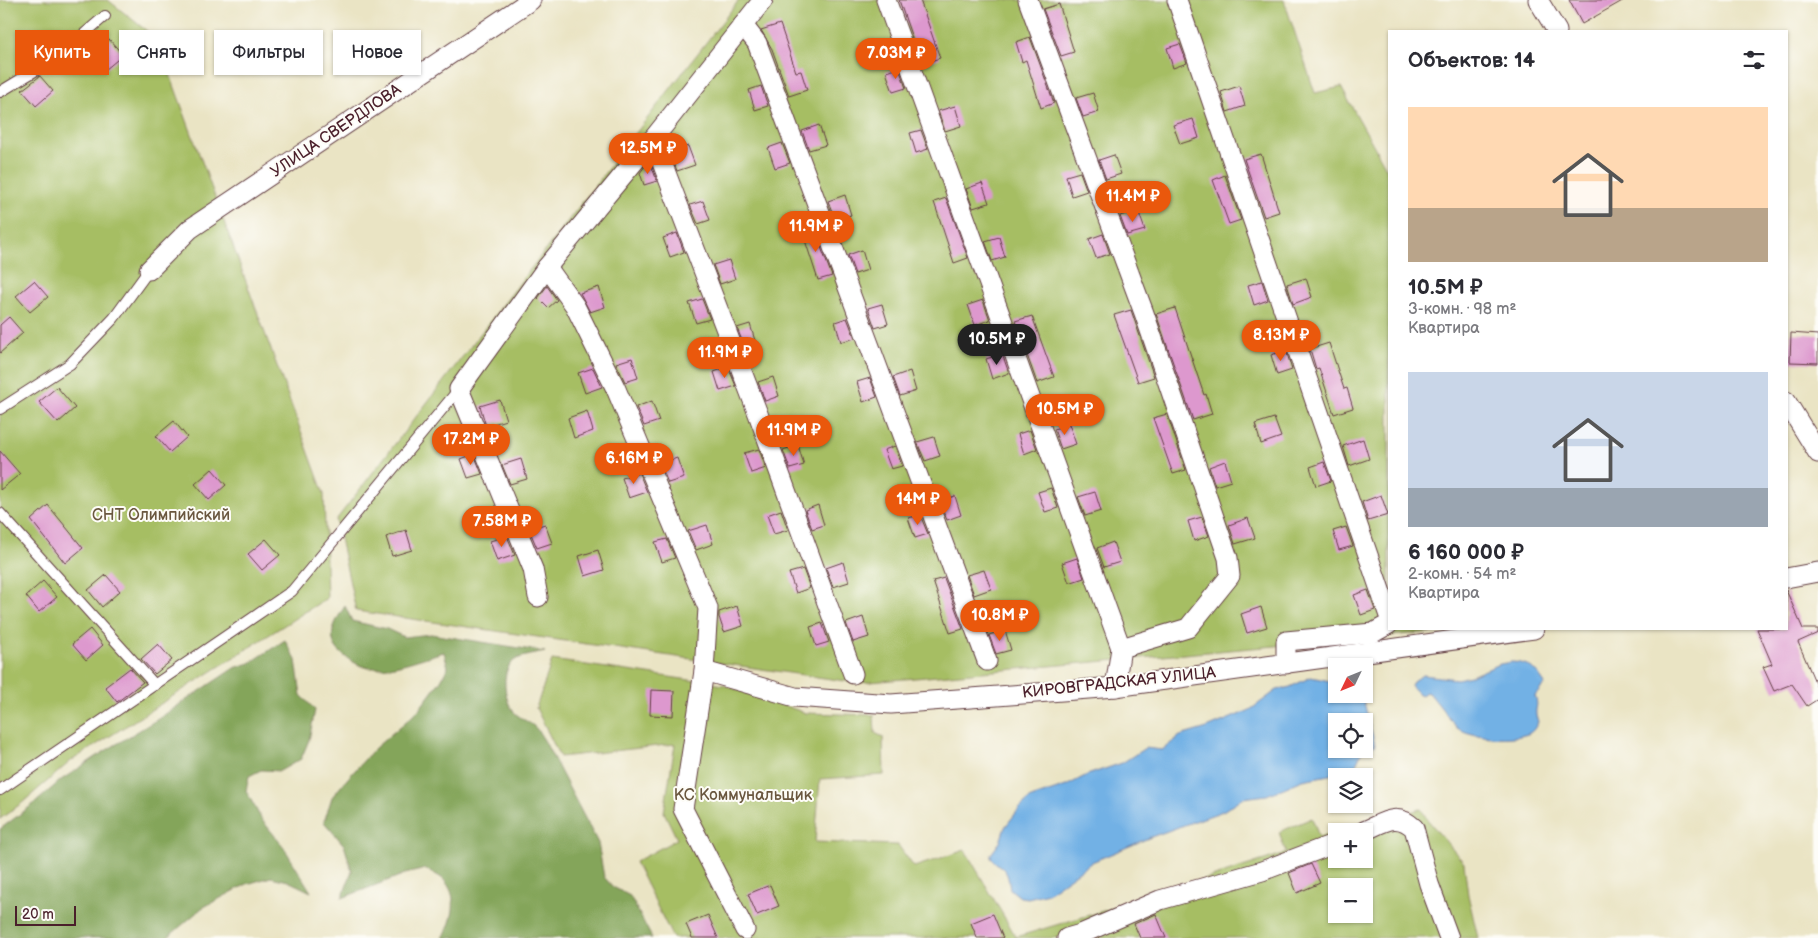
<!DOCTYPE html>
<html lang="ru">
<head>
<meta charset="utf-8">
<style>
  body { margin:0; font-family:"Balsamiq Sans",sans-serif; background:#f7f7f7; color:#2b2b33; height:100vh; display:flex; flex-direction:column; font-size:19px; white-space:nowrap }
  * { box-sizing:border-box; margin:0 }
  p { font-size:16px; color:#7c7c81 }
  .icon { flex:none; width:28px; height:28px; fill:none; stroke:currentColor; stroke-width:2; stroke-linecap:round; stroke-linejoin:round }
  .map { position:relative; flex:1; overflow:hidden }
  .sheet { position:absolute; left:1388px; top:30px; width:400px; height:600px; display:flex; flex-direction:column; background:#fff; border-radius:0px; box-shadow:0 1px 4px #0004 }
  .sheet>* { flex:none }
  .top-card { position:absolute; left:15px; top:30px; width:475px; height:45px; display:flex; gap:10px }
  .needle { width:32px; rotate:227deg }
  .tools { position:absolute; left:1328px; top:658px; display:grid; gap:10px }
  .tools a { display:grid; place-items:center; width:45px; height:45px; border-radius:0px; background:#fff; box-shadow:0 1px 4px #0004; font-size:25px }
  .scale { position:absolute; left:15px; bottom:12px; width:61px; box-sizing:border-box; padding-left:5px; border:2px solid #4a1f2b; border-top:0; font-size:14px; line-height:18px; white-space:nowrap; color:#4a1f2b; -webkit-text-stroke:4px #fdfcf7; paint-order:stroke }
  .price { position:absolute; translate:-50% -42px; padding:0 11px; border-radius:18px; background:#ea580c; color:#fff; font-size:16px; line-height:32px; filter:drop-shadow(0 1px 2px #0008) }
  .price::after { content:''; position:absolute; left:50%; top:30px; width:15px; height:11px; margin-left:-8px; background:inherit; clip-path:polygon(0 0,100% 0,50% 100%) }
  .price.on { background:#222; color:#fff }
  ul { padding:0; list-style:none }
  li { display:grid; align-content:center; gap:10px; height:265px; padding:0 20px }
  li span { display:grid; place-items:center; height:155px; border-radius:0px; color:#555 }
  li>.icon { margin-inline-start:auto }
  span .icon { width:90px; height:90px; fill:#fffc; stroke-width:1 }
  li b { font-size:21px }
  h2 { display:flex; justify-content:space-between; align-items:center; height:60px; padding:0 20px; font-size:21px }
  .chip { padding:0 18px; border-radius:0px; background:#fff; box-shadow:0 1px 4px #0004; font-size:18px; line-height:45px }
  .chip.on { background:#ea580c; color:#fff }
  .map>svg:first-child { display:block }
  .green { fill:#a6be64; stroke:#786e48; fill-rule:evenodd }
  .forest { fill:#84a55a; stroke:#676242 }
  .water { fill:#72b1e5; stroke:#5e6888; fill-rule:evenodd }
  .building { fill:#dd98ce }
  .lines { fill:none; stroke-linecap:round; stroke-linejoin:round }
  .service-casing { stroke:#623d42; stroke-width:12 }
  .minor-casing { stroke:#623d42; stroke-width:21 }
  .service { stroke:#fff; stroke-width:10 }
  .minor { stroke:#fff; stroke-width:19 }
  .labels { text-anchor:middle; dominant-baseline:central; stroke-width:4; stroke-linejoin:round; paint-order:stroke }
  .street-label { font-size:16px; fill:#4a1f2b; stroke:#fdfcf7 }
  .park-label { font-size:16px; fill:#6a573f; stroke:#fdfcf7 }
</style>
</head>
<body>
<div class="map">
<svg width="1818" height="938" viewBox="0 0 1818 938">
  <rect width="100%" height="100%" fill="#fdfcf7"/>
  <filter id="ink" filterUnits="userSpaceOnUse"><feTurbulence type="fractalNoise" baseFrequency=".02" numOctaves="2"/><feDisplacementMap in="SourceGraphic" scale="10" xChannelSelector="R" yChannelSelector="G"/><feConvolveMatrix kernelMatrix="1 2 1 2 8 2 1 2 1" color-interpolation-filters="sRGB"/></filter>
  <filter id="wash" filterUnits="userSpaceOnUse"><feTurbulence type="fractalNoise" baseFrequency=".0096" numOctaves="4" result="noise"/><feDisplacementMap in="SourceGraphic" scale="20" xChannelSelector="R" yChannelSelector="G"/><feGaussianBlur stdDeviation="1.12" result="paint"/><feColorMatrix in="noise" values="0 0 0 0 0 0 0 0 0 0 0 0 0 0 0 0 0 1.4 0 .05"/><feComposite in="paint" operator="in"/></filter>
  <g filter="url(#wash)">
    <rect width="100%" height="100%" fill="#eae4c4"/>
    <g class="green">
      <polygon points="0,0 108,0 157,39 324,494 327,598 71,761 22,803 0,819"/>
      <polygon points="739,0 1284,0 1315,93 1341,87 1389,173 1389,629 1466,629 859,683 356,611 336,520"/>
      <path d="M552 660 724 685 806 713 874 715 875 733 883 737 884 775 820 779 815 842 898 845 914 867 965 850 1016 937 1156 895 1286 853 1279 832 1312 818 1319 837 1336 832V859H1364V831H1340L1421 809 1427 819 1464 863 1468 895 1478 938H673L635 862 677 839 664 812 675 744 560 757 536 708ZM1336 886H1364V914H1336Z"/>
    </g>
    <g class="forest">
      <path d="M345 606 352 621 387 629 404 637 431 634 545 652C538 654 521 656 515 660 500 669 504 699 513 711 519 718 528 721 535 727 539 731 541 736 544 740L598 843 604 877 613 887 630 896 652 938H443C453 920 460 896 443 879 438 875 431 872 426 869L405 874 342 898 352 871 344 845 324 822 332 797 348 778 375 748 417 712 441 680 448 667 444 652C421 658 396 669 372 668 364 668 354 663 347 658 324 642 332 626 345 606Z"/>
      <polygon points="285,640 296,660 301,695 315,710 309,740 301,759 280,771 261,770 249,776 246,791 262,820 283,846 311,892 288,881 271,877 247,884 202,908 167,938 0,938 0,829 35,803 61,780 105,751 158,719 234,668 250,663"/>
    </g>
    <g class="water">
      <path d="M1511 662C1529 662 1535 669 1545 684L1535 696C1539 707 1535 706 1536 715 1536 717 1538 720 1538 722 1535 729 1531 734 1524 735 1507 740 1471 737 1457 728L1431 695 1426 692 1422 695C1416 693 1414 690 1411 685L1414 680 1423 675 1457 679 1471 676 1500 664Z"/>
      <path d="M1311 677 1330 681H1336V694H1362L1375 745 1368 750 1361 753 1355 766 1350 771 1303 780 1267 795 1243 798 1223 811 1151 837 1092 862 1048 893 1028 898 1020 897 1010 889C1007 866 1004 872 991 858V854L1000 842 1005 827 1019 809 1031 798 1066 786 1087 775 1122 763 1145 748 1162 750 1180 736 1207 728 1250 710 1277 690 1290 687ZM1336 721H1364V749H1336Z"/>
    </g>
    <g id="blocks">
      <g class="building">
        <polygon points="899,0 920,0 940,58 921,64"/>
        <polygon points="1569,0 1624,0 1582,24"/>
        <polygon points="1059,4 1074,52 1061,56 1043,9"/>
        <polygon points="780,24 796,72 801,71 807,90 789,96 772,49 761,30"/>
        <polygon points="1030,37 1054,103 1041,108 1026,60 1022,62 1016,42"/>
        <polygon points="109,39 123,55 105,70 91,54"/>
        <polygon points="1180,44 1187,63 1173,68 1167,48"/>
        <polygon points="899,68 906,88 893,92 886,72"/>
        <polygon points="40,76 53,91 36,106 22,90"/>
        <polygon points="761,86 768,106 755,110 749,90"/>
        <polygon points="1239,86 1245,106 1227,112 1221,92"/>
        <polygon points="1093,93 1099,112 1083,117 1076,98"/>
        <polygon points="955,106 961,126 945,131 938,111"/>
        <polygon points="1193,119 1199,138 1180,144 1173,125"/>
        <polygon points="819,125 826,145 809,150 802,131"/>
        <polygon points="921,130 928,149 916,153 910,133"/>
        <polygon points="782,143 790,163 775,168 768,148"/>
        <polygon points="688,146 695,165 677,171 670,152"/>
        <polygon points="1261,154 1279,212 1264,217 1244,159"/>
        <polygon points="1114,155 1121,174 1106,179 1099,160"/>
        <polygon points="648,162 650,162 657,181 644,185 640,173"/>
        <polygon points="1080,172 1087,191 1072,196 1066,176"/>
        <polygon points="1225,175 1241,220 1229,224 1213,180"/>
        <polygon points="982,183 989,203 973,208 966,189"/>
        <polygon points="845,195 851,215 835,220 828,201"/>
        <polygon points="946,198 968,258 954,263 934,202"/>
        <polygon points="703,201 710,220 698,224 690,205"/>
        <polygon points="1138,210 1145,230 1127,235 1120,216"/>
        <polygon points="812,224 832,276 818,280 801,228"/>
        <polygon points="677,233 684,252 670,257 663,238"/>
        <polygon points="1103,234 1110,254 1096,258 1089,239"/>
        <polygon points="999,237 1005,257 992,261 985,241"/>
        <polygon points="862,250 868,270 855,274 848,255"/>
        <polygon points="729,260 735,279 720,284 713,265"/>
        <polygon points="1306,278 1312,297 1293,304 1287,284"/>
        <polygon points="34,281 48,297 30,312 16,296"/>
        <polygon points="1262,281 1268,300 1254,305 1248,285"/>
        <polygon points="547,286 557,300 548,308 538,298"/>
        <polygon points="599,287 605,307 590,312 580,293"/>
        <polygon points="702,299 710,319 696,323 689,303"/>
        <polygon points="983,300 990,320 975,325 968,305"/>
        <polygon points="882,304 888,324 875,328 868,308"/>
        <polygon points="1175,308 1204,395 1206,394 1212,414 1193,420 1156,314"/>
        <polygon points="1131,310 1154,377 1138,382 1114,315"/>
        <polygon points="1032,316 1054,377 1037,383 1015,321"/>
        <polygon points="9,317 23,333 0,353 0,325"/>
        <polygon points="847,318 855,338 841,342 835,322"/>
        <polygon points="750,324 756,344 745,348 737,328"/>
        <polygon points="1791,333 1818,335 1818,363 1790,362"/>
        <polygon points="1329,343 1344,389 1347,388 1353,408 1334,414 1319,368 1316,369 1310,349"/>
        <polygon points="1286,350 1292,370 1277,375 1271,355"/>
        <polygon points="1002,354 1009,373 992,379 986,359"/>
        <polygon points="632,358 638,378 625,382 616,363"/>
        <polygon points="728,367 736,386 720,391 714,372"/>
        <polygon points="593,368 602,387 585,393 578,373"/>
        <polygon points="910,371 916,391 900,396 893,377"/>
        <polygon points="773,377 779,396 765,401 758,382"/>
        <polygon points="870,378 877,397 863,402 857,382"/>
        <polygon points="57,387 75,408 58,423 39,402"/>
        <polygon points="500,400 506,420 486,426 480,406"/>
        <polygon points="652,401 659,421 644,426 636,407"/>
        <polygon points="587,411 593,431 574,438 568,418"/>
        <polygon points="1167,414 1186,470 1173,474 1153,418"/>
        <polygon points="1274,418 1281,437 1261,444 1255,424"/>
        <polygon points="174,421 187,437 170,452 156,436"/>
        <polygon points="1069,424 1076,444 1061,449 1054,429"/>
        <polygon points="1030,430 1037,449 1024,454 1018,434"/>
        <polygon points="934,437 940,456 925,461 917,442"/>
        <polygon points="1363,439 1369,459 1349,466 1343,446"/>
        <polygon points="798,445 804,465 790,469 783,450"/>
        <polygon points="895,446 902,466 891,469 884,450"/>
        <polygon points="759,449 766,468 751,473 744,453"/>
        <polygon points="0,451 20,474 0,490"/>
        <polygon points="474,454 482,474 468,478 461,459"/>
        <polygon points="677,458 684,478 668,483 660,464"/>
        <polygon points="521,459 527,479 510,484 502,465"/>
        <polygon points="1225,461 1231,481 1215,486 1209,467"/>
        <polygon points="1324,462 1331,481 1316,486 1310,467"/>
        <polygon points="212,469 226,485 209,500 195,484"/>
        <polygon points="639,473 647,492 629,498 622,478"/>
        <polygon points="1051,488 1058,508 1045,512 1038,492"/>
        <polygon points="1095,492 1101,511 1085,516 1078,497"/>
        <polygon points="1381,495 1388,515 1368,521 1362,502"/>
        <polygon points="955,496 961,515 947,520 939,501"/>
        <polygon points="48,505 83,548 65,563 31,520"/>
        <polygon points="818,505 824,525 812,529 805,510"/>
        <polygon points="781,510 788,530 774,534 767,515"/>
        <polygon points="920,515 928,534 915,538 908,518"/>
        <polygon points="1202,517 1209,536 1194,541 1188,521"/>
        <polygon points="1248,518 1255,538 1235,544 1229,525"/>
        <polygon points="545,524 552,543 537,548 529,529"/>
        <polygon points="707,525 713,544 696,550 688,531"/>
        <polygon points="1346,527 1353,546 1339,550 1333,531"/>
        <polygon points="406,530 412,550 392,556 386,537"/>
        <polygon points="507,536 515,555 497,561 490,541"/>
        <polygon points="266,539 280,555 262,570 248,554"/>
        <polygon points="667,539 675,558 662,562 655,542"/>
        <polygon points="1113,542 1120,562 1104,567 1097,548"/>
        <polygon points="598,550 604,570 585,576 579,556"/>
        <polygon points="1077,558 1084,578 1069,583 1062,563"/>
        <polygon points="843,562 849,582 833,587 826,568"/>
        <polygon points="803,569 810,588 796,593 789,573"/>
        <polygon points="984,570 991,589 974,595 967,575"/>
        <polygon points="106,575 120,591 102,607 88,590"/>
        <polygon points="944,578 963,629 950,633 933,581"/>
        <polygon points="43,581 57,597 39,612 26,596"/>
        <polygon points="1368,590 1375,610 1361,615 1354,595"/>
        <polygon points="1786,590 1803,629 1818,629 1818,633 1798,642 1818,689 1818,699 1807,706 1792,684 1774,691 1763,667 1772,664 1757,629 1786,629"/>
        <polygon points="737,606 743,626 724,632 719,617 719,612"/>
        <polygon points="1261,607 1267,627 1247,633 1241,614"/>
        <polygon points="863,617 869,637 853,642 846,623"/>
        <polygon points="822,623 829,642 816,646 810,627"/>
        <polygon points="90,629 103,645 86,660 72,644"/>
        <polygon points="1005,630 1011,650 996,654 989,635"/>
        <polygon points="158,644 172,660 155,674 141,659"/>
        <polygon points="130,668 143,682 117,702 105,687"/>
        <polygon points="651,690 674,691 673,716 650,715"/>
        <polygon points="1311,864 1320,883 1297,893 1289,873"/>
        <polygon points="770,885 779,906 757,915 748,894"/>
        <polygon points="993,914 1003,938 977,938 971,923"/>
        <polygon points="1156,914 1166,938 1140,938 1134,924"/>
        <polygon points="708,915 718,938 692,938 686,924"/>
      </g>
    </g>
  </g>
  <g filter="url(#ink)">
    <use href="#blocks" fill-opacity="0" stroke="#623d42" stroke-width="1"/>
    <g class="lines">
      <defs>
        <g id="service">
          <polyline points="0,92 56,58 105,16"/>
          <polyline points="0,409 70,364 114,318 149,270"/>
          <polyline points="0,513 155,685"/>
          <polyline points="0,790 292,591 459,389"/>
        </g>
        <g id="minor">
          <polyline points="886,0 1121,648"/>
          <polyline points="1028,0 1144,313 1228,558 1230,576 1188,628 1121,648 1115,687"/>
          <polyline points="1177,0 1389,616"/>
          <polyline points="1538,0 1557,31"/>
          <polyline points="743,25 757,43 987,661"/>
          <polyline points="653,139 757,411 853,674"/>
          <polyline points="547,267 575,306 616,389 708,608 704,671 683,809 745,930"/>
          <polyline points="149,270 190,229 531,0"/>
          <polyline points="1786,401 1818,453"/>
          <polyline points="1786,578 1818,572"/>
          <polyline points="538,597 533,569 459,389 547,267 653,139 763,0"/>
          <polyline points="1286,664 1286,641 1373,633 1389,624"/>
          <polyline points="704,671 795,697 891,704 1115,687 1534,629"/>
          <path d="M1364 831C1383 823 1396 811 1414 828L1429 884 1449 938"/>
          <polyline points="1067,938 1081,934 1160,900 1262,871 1336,843"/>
        </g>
      </defs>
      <use href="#service" class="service-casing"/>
      <use href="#minor" class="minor-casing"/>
      <use href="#service" class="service"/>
      <use href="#minor" class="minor"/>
    </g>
  </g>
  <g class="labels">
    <g class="street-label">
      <text transform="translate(336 131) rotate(-34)">УЛИЦА СВЕРДЛОВА</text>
      <text transform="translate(1119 683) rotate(-6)">КИРОВГРАДСКАЯ УЛИЦА</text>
    </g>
    <g class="park-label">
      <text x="161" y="515">СНТ Олимпийский</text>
      <text x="743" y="795">КС Коммунальщик</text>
    </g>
  </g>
</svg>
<div class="tools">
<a><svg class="needle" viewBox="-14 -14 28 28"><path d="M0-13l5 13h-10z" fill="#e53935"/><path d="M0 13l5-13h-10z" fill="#7c7c81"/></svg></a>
<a><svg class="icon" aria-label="locate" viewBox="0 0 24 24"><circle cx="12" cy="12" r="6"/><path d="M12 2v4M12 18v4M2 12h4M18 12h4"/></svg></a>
<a><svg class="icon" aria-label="layers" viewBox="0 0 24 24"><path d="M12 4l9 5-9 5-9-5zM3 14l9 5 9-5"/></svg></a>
<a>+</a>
<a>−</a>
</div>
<div class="scale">20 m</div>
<b class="price" style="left:896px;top:80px">7.03M ₽</b>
<b class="price" style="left:648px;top:175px">12.5M ₽</b>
<b class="price" style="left:1133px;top:223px">11.4M ₽</b>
<b class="price" style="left:816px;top:253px">11.9M ₽</b>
<b class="price" style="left:1281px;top:362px">8.13M ₽</b>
<b class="price on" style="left:997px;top:366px">10.5M ₽</b>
<b class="price" style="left:725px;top:379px">11.9M ₽</b>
<b class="price" style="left:1065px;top:436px">10.5M ₽</b>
<b class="price" style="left:794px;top:457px">11.9M ₽</b>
<b class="price" style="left:471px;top:466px">17.2M ₽</b>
<b class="price" style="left:634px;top:485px">6.16M ₽</b>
<b class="price" style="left:918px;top:526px">14M ₽</b>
<b class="price" style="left:502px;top:548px">7.58M ₽</b>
<b class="price" style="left:1000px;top:642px">10.8M ₽</b>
<div class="top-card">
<a class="chip on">Купить</a>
<a class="chip">Снять</a>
<a class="chip">Фильтры</a>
<a class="chip">Новое</a>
</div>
<section class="sheet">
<h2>Объектов: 14<svg class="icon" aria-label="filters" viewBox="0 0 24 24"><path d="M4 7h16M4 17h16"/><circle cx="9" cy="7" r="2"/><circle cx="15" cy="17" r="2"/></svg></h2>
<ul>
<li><span style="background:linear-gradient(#ffd9b3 65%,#b9a48a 0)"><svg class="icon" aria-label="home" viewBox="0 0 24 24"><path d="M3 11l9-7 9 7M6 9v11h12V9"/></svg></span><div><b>10.5M ₽</b><p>3-комн. · 98 m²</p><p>Квартира</p></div></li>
<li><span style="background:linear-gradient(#c9d6e8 75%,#9aa5b1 0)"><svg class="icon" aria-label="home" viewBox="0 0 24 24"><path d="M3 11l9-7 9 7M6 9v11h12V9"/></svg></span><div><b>6 160 000 ₽</b><p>2-комн. · 54 m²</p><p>Квартира</p></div></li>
</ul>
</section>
</div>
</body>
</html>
